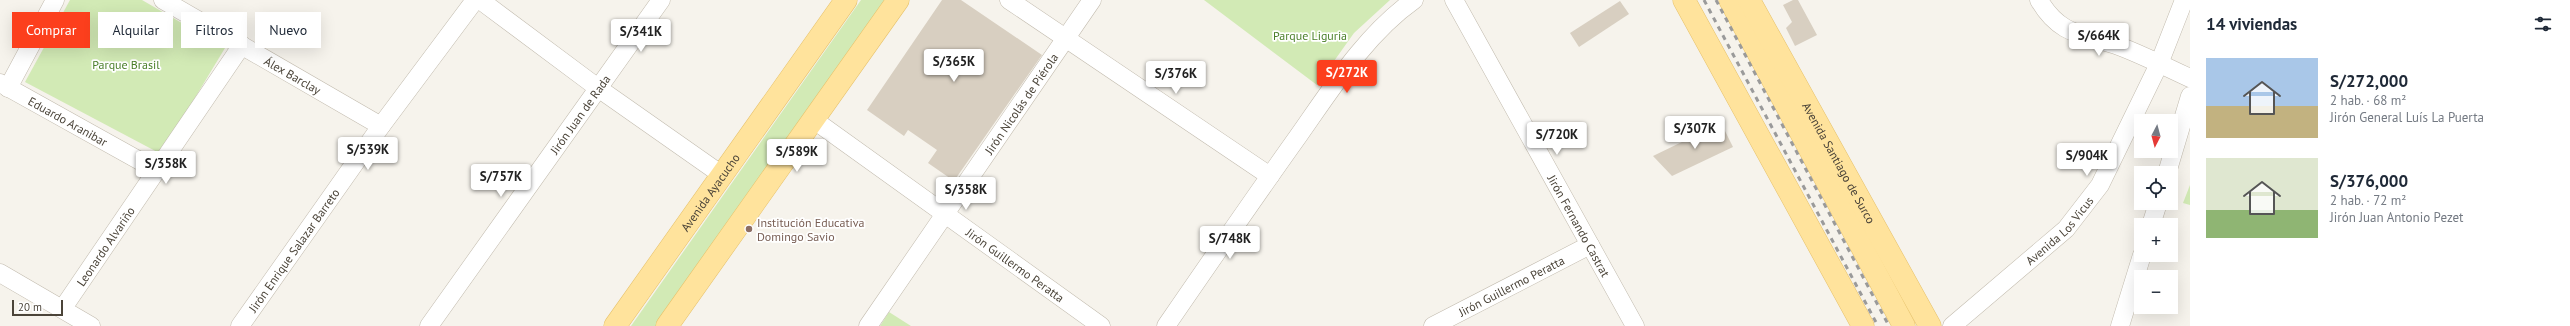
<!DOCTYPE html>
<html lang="es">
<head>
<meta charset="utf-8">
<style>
  body { margin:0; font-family:"PT Sans",sans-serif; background:#f2f2f3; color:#1f2937; height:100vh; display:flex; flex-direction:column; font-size:15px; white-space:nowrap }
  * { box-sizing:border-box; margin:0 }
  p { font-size:13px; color:#747a83 }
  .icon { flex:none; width:22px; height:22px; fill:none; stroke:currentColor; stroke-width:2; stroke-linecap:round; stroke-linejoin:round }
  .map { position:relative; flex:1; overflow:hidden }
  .panel { display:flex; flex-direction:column; background:#fff; width:380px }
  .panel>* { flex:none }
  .banner { position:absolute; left:12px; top:12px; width:380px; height:36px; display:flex; gap:8px }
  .needle { width:26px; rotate:186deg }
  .buttons { position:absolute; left:2134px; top:114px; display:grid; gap:8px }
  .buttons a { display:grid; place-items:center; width:44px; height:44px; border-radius:0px; background:#fff; box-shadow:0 4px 16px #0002; font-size:20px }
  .scale { position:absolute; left:12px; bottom:10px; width:51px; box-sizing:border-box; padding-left:4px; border:2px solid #4b4439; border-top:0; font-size:11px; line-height:14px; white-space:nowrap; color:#4b4439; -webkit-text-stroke:3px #fff; paint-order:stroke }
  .price { position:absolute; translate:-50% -34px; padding:0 9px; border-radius:4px; background:#fff; color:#222; font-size:13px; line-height:26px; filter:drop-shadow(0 1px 2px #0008) }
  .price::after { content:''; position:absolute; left:50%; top:24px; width:12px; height:9px; margin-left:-6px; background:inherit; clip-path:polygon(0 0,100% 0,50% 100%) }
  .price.active { background:#fc3f1d; color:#fff }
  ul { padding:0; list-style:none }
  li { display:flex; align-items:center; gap:12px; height:100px; padding:0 16px }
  li span { display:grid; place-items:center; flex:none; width:112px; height:80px; border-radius:0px; color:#555 }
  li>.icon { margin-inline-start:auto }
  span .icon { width:48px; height:48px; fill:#fffc; stroke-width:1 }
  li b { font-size:17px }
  h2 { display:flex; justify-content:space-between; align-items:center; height:48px; padding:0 16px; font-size:17px }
  .chip { padding:0 14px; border-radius:0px; background:#fff; box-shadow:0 4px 16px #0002; font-size:14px; line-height:36px }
  .chip.active { background:#fc3f1d; color:#fff }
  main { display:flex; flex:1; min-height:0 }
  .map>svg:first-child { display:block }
  .green { fill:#d2eab5 }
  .building { fill:#d8cfc1 }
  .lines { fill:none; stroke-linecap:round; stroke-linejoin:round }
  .minor-casing { stroke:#c2bbae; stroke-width:19 }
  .major-casing { stroke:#e6c16a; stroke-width:23 }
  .minor { stroke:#fff; stroke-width:18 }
  .major { stroke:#ffe39c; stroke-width:22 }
  .rail { stroke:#9a9a9a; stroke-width:3; stroke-dasharray:5 5; stroke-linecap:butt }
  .education-dot { fill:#8d6e63; stroke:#fff; stroke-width:1.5 }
  .labels { text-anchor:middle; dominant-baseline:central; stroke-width:3.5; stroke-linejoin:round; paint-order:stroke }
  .park-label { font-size:12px; fill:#4a7f2a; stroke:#fff }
  .street-label { font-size:12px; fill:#4b4439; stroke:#fff }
  .education-label { font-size:12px; fill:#785e54; stroke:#fff; text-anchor:start }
</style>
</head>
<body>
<main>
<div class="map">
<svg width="2190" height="326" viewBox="0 0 2190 326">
  <rect width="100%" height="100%" fill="#f6f3ec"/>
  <g class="green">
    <polygon points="70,0 142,0 225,48 161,154 25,82"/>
    <polygon points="861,0 886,0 656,326 631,326"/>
    <polygon points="1204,0 1390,0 1354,33 1317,85"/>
    <polygon points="2190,185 2190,205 2183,203"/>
    <polygon points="889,312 911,326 880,326"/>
  </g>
  <g class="building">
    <polygon points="942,0 961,0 1042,55 954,181 928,163 937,150 908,130 904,136 867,110"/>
    <polygon points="1793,0 1798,0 1817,35 1795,46 1786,28 1792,22 1783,5"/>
    <polygon points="1620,1 1629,14 1579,47 1570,33"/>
    <polygon points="1721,123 1733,147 1672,176 1653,156"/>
  </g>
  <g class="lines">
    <defs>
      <g id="minor">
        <path id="s1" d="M163 0 381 126"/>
        <polyline points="480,0 598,88 722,175"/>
        <polyline points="1009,0 1270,176"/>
        <path id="s2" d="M1454 0 1635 326"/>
        <path d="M2039 0C2059 35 2082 34 2116 45 2141 54 2166 67 2190 78"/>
        <path id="s3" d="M0 83 158 171"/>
        <polyline points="8,88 55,0"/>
        <path id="s4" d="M814 120 1101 326"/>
        <polyline points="2167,173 2190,96"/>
        <polyline points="2151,225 2158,203"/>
        <polyline points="0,273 91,326"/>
        <path id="s5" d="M63 308 242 45"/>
        <path id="s6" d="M240 326 381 126 475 0"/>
        <path id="s7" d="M429 326 661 0"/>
        <path id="s8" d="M868 326 1092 0"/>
        <path d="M1166 326C1210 262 1254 198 1299 135 1332 88 1366 34 1414 0"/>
        <path id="s9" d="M1433 326 1590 245"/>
        <path id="s10" d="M1952 326 2066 229 2100 185 2159 64 2184 0"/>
        <polyline points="2120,326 2142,255"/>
      </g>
      <g id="major">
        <polyline points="1684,0 1863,326"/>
        <polyline points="1730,0 1904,326"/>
        <path id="s11" d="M1749 0 1930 326"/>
        <path id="s12" d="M615 326 846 0"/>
        <polyline points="667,326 898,0"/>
      </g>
    </defs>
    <use href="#minor" class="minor-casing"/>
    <use href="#major" class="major-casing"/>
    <use href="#minor" class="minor"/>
    <use href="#major" class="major"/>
    <g class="rail">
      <polyline points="1704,0 1878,326"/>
      <polyline points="1716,0 1889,326"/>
    </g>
  </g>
  <circle class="education-dot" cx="749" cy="229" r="4"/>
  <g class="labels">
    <g class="park-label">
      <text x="1310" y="35">Parque Liguria</text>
      <text x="126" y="64">Parque Brasil</text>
    </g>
    <g class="street-label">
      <text stroke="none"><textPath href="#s1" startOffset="150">Álex Barclay</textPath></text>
      <text stroke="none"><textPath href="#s8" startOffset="270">Jirón Nicolás de Piérola</textPath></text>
      <text stroke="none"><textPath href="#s7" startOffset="260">Jirón Juan de Rada</textPath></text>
      <text stroke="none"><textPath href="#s3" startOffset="78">Eduardo Aranibar</textPath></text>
      <text stroke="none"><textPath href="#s11" startOffset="186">Avenida Santiago de Surco</textPath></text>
      <text stroke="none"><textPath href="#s12" startOffset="164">Avenida Ayacucho</textPath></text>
      <text stroke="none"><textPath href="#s2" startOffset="258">Jirón Fernando Castrat</textPath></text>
      <text stroke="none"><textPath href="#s10" startOffset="144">Avenida Los Vicus</textPath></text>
      <text stroke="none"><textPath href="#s5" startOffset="75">Leonardo Alvariño</textPath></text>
      <text stroke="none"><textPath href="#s6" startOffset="93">Jirón Enrique Salazar Barreto</textPath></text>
      <text stroke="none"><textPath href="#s4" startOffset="248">Jirón Guillermo Peratta</textPath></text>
      <text stroke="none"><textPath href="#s9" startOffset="88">Jirón Guillermo Peratta</textPath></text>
    </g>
    <g class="education-label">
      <text x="757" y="222">Institución Educativa<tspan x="757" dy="14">Domingo Savio</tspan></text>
    </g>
  </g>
</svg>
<div class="buttons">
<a><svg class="needle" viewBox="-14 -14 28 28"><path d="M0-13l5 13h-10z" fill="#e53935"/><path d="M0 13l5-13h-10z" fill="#747a83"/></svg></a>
<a><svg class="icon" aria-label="locate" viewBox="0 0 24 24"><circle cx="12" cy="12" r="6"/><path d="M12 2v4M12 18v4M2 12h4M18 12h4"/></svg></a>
<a>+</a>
<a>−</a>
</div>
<div class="scale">20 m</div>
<b class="price" style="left:641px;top:53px">S/341K</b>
<b class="price" style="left:2099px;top:57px">S/664K</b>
<b class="price" style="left:954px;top:83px">S/365K</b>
<b class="price active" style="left:1347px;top:94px">S/272K</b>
<b class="price" style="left:1176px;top:95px">S/376K</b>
<b class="price" style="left:1695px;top:150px">S/307K</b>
<b class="price" style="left:1557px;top:156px">S/720K</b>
<b class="price" style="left:368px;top:171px">S/539K</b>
<b class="price" style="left:797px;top:173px">S/589K</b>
<b class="price" style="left:2087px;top:177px">S/904K</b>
<b class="price" style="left:166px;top:185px">S/358K</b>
<b class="price" style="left:501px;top:198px">S/757K</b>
<b class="price" style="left:966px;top:211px">S/358K</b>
<b class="price" style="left:1230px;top:260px">S/748K</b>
<div class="banner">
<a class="chip active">Comprar</a>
<a class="chip">Alquilar</a>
<a class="chip">Filtros</a>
<a class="chip">Nuevo</a>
</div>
</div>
<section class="panel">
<h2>14 viviendas<svg class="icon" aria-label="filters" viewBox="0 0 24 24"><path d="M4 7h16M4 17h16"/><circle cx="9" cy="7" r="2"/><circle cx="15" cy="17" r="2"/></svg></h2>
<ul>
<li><span style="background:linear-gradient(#a9c7e8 60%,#c2b280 0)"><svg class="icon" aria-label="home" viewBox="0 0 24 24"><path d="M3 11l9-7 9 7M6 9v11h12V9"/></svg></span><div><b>S/272,000</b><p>2 hab. · 68 m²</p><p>Jirón General Luís La Puerta</p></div></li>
<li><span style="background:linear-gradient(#dfe7d0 65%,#8fb573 0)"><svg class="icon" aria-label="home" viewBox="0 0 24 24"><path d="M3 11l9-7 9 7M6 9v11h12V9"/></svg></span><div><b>S/376,000</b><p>2 hab. · 72 m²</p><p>Jirón Juan Antonio Pezet</p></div></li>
</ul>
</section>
</main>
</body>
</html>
